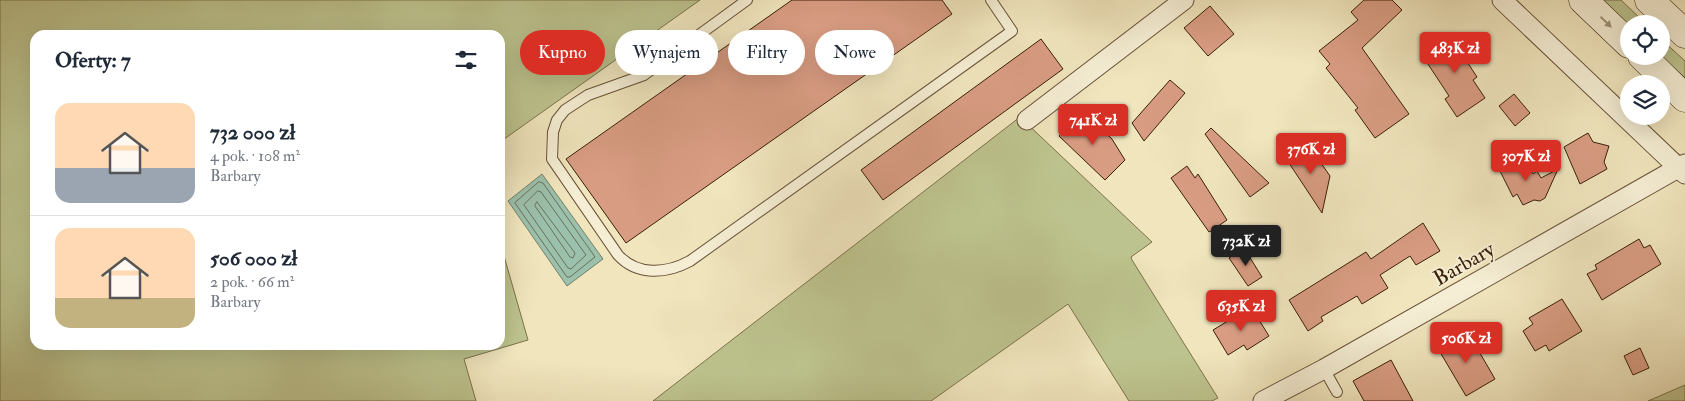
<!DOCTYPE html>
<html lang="pl">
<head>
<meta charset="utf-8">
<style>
  body { margin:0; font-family:"IM FELL Double Pica",serif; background:#f6f6f7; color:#1f2937; height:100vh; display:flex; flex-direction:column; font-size:19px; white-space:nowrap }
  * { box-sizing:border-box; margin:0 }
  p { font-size:16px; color:#747a83 }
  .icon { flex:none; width:28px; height:28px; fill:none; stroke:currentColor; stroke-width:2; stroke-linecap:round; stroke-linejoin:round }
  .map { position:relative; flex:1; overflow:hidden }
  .sheet { position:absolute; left:30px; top:30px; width:475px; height:320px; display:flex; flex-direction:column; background:#fff; border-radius:15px; box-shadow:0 5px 20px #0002 }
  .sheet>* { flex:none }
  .banner { position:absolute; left:520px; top:30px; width:475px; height:45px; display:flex; gap:10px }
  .tools { position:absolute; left:1620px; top:15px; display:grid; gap:10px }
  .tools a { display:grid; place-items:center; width:50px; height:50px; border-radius:50%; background:#fff; box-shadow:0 5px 20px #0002; font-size:25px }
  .price { position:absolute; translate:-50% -42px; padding:0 11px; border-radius:5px; background:#d93025; color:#fff; font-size:16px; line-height:32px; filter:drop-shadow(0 1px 2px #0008) }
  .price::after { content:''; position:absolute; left:50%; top:30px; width:15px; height:11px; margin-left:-8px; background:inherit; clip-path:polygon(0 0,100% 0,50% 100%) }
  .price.selected { background:#222; color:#fff }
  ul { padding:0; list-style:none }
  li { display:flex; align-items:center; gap:15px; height:125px; padding:0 25px }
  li+li { border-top:1px solid #e0e1e3 }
  li span { display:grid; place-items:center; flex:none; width:140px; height:100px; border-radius:15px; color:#555 }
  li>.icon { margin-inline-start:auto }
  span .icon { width:60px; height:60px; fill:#fffc; stroke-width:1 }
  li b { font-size:21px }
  h2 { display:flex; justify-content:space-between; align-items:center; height:60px; padding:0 25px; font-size:21px }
  .chip { padding:0 18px; border-radius:22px; background:#fff; box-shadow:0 5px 20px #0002; font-size:18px; line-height:45px }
  .chip.selected { background:#d93025; color:#fff }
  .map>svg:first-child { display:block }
  .green { fill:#bdc38e; stroke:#7c724c }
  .water { fill:#9bc0ac; stroke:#74806b }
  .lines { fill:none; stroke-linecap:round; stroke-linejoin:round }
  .shore { stroke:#6a705b; stroke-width:1 }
  .building { fill:#d89c82; stroke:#3a200a }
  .service-casing { stroke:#685137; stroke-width:12 }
  .minor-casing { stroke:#685137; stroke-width:21 }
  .secondary-casing { stroke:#3a200a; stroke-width:29 }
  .service { stroke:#f5eed4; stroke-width:10 }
  .minor { stroke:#f5eed4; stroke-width:19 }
  .secondary { stroke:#f5eed4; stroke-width:28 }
  .oneway { fill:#a19179 }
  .labels { text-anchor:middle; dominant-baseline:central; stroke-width:4; stroke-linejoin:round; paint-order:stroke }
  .street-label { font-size:21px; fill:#3a200a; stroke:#f5eed4 }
</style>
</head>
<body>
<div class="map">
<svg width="1685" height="401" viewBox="0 0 1685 401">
  <rect width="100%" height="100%" fill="#f0e5bd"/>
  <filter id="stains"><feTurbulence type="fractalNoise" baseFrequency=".004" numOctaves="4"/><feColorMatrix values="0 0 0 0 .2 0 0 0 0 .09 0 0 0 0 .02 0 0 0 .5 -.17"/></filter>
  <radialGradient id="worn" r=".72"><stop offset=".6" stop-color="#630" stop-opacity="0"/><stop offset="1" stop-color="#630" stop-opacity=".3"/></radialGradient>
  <g class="green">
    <polygon points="0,0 700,0 500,142 500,35 35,35 35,345 500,345 500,242 528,340 464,359 476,401 0,401"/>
    <polygon points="1603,0 1621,0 1646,24 1629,25"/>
    <polygon points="1661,39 1685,61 1685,78 1661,56"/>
    <polygon points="1020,117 1152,242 1131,257 1132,260 1218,398 1212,401 1129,401 1068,304 931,401 653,401"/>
    <polygon points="1685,385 1685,401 1648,401"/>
  </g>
  <polygon class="water" points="542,174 603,259 567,286 508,201"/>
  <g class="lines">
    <g class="shore">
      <polygon points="539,182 543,183 595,257 570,277 567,277 515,203"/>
      <polygon points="538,191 541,192 586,255 571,269 568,268 524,205"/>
      <polygon points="537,202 575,253 573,258 570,257 535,206"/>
    </g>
  </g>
  <g class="building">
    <polygon points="792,0 942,0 952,14 626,243 566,159"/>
    <polygon points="1364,0 1392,0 1402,10 1362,48 1409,114 1375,138 1355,110 1358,108 1326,68 1330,64 1319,51 1358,20 1351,12"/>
    <polygon points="1210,6 1234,34 1208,56 1184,28"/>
    <polygon points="1455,33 1467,50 1462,54 1477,77 1473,80 1485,98 1457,117 1445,99 1449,96 1422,55"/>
    <polygon points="1041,39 1063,69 883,200 861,170"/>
    <polygon points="1170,80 1185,93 1144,141 1132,123"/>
    <polygon points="1514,94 1530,113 1515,126 1499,106"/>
    <polygon points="1083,112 1112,139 1125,160 1105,180 1059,136"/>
    <polygon points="1211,128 1269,183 1250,197 1205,134"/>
    <polygon points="1588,133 1593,142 1609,146 1604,162 1607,169 1580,184 1564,147"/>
    <polygon points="1309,146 1330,176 1322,213 1287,160"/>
    <polygon points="1513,159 1516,166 1526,161 1533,174 1537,171 1541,178 1558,169 1545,198 1540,201 1534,200 1523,205 1517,194 1513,197 1498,167"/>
    <polygon points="1187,166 1195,178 1198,174 1227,220 1211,231 1209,232 1171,178"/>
    <polygon points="1423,223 1440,251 1416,265 1410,256 1380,275 1388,288 1362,304 1357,296 1321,317 1323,321 1308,331 1289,300 1366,252 1371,259"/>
    <polygon points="1639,239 1644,248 1650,245 1661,264 1602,300 1587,274 1597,269 1595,265"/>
    <polygon points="1244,248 1262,277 1248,286 1229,258"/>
    <polygon points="1562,299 1582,331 1549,351 1546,345 1535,351 1523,331 1533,324 1529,318"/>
    <polygon points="1251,307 1269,336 1247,350 1244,345 1228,355 1213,330"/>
    <polygon points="1456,335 1460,342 1470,336 1495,379 1466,396 1437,347"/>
    <polygon points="1640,348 1649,368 1633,375 1624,356"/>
    <polygon points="1391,360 1413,401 1364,401 1353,381"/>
  </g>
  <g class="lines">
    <defs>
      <g id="service">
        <path d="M747 0 644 75 588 95 565 110 557 120 553 132 552 159 618 255C637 276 666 274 690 261L1012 31 991 0"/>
        <polyline points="1324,369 1337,392"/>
      </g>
      <g id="minor">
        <polyline points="1502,0 1685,174"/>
        <polyline points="1027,120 1184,0"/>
        <polyline points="1263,401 1324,369 1685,164"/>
      </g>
      <g id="secondary">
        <polyline points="1583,0 1629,44"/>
        <polyline points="1649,0 1685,34"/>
        <polyline points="1642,56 1685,98"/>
      </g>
    </defs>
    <use href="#service" class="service-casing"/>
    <use href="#minor" class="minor-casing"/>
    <use href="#secondary" class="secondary-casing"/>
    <use href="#service" class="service"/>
    <use href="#minor" class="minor"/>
    <use href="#secondary" class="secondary"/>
  </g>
  <defs><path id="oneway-solid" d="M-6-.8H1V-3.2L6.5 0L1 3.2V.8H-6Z" transform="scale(1.25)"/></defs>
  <use class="oneway" href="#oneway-solid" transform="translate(1606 22) rotate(44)"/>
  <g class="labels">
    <g class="street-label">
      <text transform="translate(1464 264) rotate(-30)">Barbary</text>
    </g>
  </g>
  <rect width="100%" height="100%" filter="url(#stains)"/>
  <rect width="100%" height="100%" fill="url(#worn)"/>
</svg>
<div class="tools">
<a><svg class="icon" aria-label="locate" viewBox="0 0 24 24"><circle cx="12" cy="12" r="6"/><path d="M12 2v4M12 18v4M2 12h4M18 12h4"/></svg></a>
<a><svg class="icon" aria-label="layers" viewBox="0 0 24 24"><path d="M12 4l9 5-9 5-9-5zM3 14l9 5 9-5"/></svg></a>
</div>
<b class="price" style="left:1455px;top:74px">483K zł</b>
<b class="price" style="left:1093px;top:146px">741K zł</b>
<b class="price" style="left:1311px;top:175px">376K zł</b>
<b class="price" style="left:1526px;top:182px">307K zł</b>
<b class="price selected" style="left:1246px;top:267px">732K zł</b>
<b class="price" style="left:1241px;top:332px">635K zł</b>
<b class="price" style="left:1466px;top:364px">506K zł</b>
<div class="banner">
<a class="chip selected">Kupno</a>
<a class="chip">Wynajem</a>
<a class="chip">Filtry</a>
<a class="chip">Nowe</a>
</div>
<section class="sheet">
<h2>Oferty: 7<svg class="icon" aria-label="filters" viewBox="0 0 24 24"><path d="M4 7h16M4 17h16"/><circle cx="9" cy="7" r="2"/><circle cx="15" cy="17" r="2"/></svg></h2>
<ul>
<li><span style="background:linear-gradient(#ffd9b3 65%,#9aa5b1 0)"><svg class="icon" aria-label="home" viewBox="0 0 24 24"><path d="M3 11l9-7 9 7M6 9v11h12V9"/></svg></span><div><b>732 000 zł</b><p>4 pok. · 108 m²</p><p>Barbary</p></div></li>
<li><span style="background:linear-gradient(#ffd9b3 70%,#c2b280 0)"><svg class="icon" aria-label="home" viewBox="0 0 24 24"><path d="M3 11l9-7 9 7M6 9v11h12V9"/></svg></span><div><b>506 000 zł</b><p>2 pok. · 66 m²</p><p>Barbary</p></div></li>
</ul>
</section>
</div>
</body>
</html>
